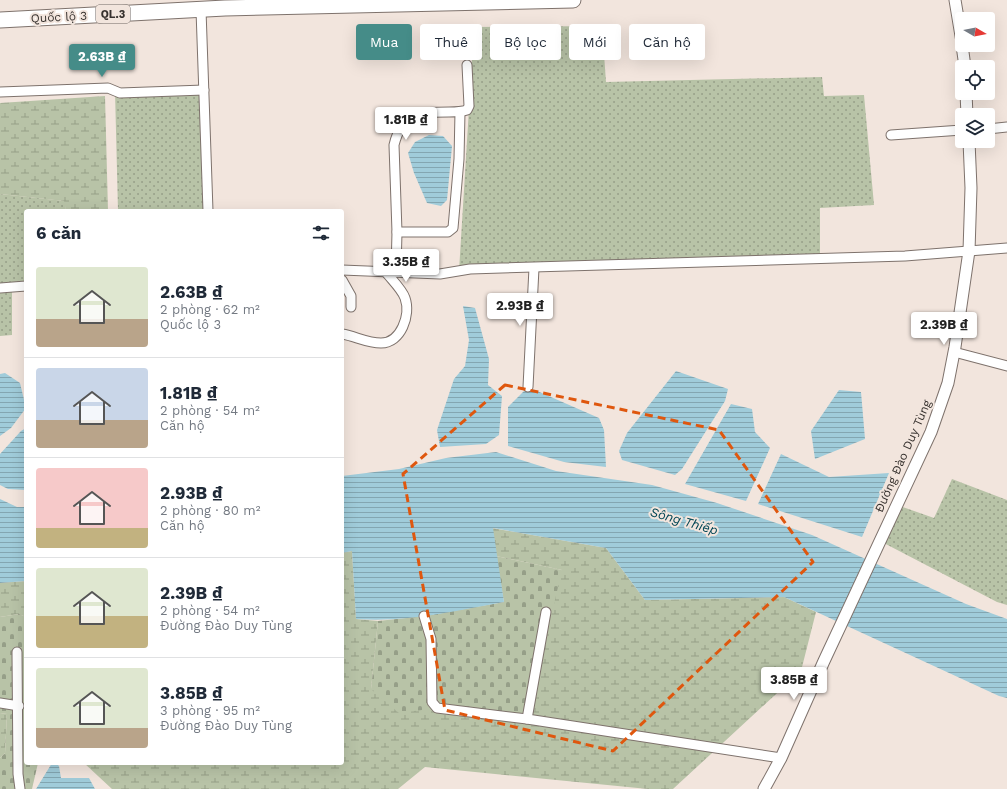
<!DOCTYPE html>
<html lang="vi">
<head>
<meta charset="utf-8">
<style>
  body { margin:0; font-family:"Work Sans",sans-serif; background:#f2f2f3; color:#1f2937; height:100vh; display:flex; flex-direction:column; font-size:15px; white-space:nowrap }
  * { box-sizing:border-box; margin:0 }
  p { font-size:13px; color:#747a83 }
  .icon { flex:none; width:22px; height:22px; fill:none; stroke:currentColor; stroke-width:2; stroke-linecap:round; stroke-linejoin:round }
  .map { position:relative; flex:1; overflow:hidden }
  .drawer { position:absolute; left:24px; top:209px; width:320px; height:556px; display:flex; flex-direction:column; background:#fff; border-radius:4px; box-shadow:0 4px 16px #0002 }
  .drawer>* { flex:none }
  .top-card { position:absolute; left:356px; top:24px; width:380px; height:36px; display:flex; gap:8px }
  .needle { width:26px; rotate:99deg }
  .controls { position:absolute; left:955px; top:12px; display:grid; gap:8px }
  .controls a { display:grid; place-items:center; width:40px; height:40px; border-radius:4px; background:#fff; box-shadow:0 4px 16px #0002; font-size:20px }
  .price { position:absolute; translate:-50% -34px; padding:0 9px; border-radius:4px; background:#fff; color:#222; font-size:13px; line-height:26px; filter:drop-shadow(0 1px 2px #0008) }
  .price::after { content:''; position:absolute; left:50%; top:24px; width:12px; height:9px; margin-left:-6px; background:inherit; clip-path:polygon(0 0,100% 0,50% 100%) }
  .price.selected { background:#458c88; color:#fff }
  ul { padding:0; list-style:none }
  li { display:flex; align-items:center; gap:12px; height:100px; padding:0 12px }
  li+li { border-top:1px solid #e0e1e3 }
  li span { display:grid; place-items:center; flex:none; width:112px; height:80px; border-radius:4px; color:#555 }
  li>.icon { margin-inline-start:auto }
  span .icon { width:48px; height:48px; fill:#fffc; stroke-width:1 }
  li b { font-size:17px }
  h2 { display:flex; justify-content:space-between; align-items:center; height:48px; padding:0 12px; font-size:17px }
  .pill { padding:0 14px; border-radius:4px; background:#fff; box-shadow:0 4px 16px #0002; font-size:14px; line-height:36px }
  .pill.selected { background:#458c88; color:#fff }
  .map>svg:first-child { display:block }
  .green { fill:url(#green-dots) }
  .wetland { fill:url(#wetland-marsh) }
  .cemetery { fill:url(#cemetery-stones) }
  .water { fill:url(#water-rules) }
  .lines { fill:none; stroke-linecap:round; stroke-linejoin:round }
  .minor-casing { stroke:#7e726c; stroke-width:11 }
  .tertiary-casing { stroke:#7e726c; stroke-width:13 }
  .trunk-casing { stroke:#7e726c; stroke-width:17 }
  .minor { stroke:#fff; stroke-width:9 }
  .tertiary { stroke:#fff; stroke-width:11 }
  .trunk { stroke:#fff; stroke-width:15 }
  .marked { fill:none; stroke:#df570e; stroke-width:3; stroke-dasharray:8 5; stroke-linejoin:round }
  .labels { text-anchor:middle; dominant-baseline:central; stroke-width:4; stroke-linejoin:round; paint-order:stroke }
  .shield { fill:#f2e5dd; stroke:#6e6762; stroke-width:1 }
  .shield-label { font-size:11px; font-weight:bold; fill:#36312e }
  .street-label { font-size:12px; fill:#36312e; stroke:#f2e5dd }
  .water-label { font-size:13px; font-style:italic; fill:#014554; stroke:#f2e5dd }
</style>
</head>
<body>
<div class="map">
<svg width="1007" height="789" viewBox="0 0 1007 789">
  <defs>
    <pattern id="green-dots" width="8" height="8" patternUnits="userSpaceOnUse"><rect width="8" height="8" fill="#b8c3a7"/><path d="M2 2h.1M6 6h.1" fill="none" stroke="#969f88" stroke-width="1.8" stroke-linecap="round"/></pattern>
    <pattern id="wetland-marsh" width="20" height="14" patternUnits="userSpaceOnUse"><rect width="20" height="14" fill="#b8c3a7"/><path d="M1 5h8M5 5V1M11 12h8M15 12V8" fill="none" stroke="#969f88"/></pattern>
    <pattern id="cemetery-stones" width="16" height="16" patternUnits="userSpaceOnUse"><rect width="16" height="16" fill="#b8c3a7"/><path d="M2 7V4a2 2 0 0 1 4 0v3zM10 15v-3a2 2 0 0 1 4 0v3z" fill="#969f88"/></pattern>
    <pattern id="water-rules" width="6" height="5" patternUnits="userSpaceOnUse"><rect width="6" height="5" fill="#a0ccda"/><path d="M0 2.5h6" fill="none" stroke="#83a6b1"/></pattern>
  </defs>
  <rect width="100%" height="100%" fill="#f2e5dd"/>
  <g class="green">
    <polygon points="602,26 606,82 822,77 824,96 864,95 874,205 820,208 820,258 459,271 474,27"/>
    <polygon points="204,90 208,211 118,211 115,91"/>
    <polygon points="0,194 65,201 66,211 26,211 26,287 0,288"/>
    <polygon points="12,291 12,335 0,336 0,292"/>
    <polygon points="952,479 1007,500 1007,605 997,602 880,541 897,505 934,518"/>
  </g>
  <g class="wetland">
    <polygon points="105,96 108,211 66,211 64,201 0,194 0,103"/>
    <polygon points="492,528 606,548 645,600 784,597 816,612 801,671 673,789 648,789 425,767 398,789 112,789 84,763 342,763 342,553 352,551 356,619 378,621 371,689 562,570 496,556"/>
    <polygon points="26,581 26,617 19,614 0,617 0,583"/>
    <polygon points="0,713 7,714 5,753 0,758"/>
  </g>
  <g class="cemetery">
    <polygon points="496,556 562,570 527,719 437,708 399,713 371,689 378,621 424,616 504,602"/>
    <polygon points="19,614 26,617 26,763 38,763 32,789 0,789 0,758 5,753 7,714 0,713 0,617"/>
  </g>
  <g class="water">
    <polygon points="429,135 443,136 452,146 447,200 441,206 427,203 414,173 408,153 415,142"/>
    <polygon points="463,306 475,308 489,359 488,385 502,396 499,435 486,444 440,447 437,430 454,379 465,366 469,340"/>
    <polygon points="676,371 728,389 725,401 682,469 675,475 622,460 619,451 627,433"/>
    <polygon points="5,373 20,383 26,408 11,428 0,436 0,374"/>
    <polygon points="528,387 599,418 604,430 606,467 564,462 508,446 508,407"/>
    <polygon points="839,390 861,392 865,439 815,459 811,431"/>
    <polygon points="731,404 752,409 755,432 770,448 746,501 685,484"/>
    <polygon points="26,428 26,490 8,489 0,485 0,454 21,431"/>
    <path d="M496 452 556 471 652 485 717 503 812 535 966 604 1007 619V698L999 696 784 597 645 600 606 548 493 528 504 602C455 611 405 623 356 619L352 551 342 553V476L399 469 446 458Z"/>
    <polygon points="781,454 829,477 889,473 862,537 758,504"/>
    <polygon points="0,499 17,507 26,507 26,581 0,583"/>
    <polygon points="52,763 56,763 59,766 61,778 89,778 95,789 36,789"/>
  </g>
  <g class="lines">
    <defs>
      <g id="minor">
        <polyline points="201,10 208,211"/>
        <polyline points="0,92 108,88 120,93 204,90"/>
        <polyline points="988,129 1007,127"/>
        <polyline points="891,135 962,130"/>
        <polyline points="397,232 448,232 453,228 459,159 460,112"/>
        <polyline points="342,270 440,274 470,269 905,256 1007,248"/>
        <path d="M396 272 397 232 394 145C402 112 420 112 449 112 455 112 461 112 467 110L469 106 467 65"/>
        <polyline points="342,280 351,296 351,307"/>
        <polyline points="0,288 26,286"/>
        <path d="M342 334C355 336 367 343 381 343 401 343 411 315 405 298 402 289 391 279 385 271"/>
        <polyline points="954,352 1007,366"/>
        <polyline points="528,387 534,268"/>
        <polyline points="424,616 431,639 432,702 437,708 527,719 781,758"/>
        <polyline points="17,652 18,774 20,789"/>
        <polyline points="0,703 19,706"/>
        <polyline points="527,719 546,612"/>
      </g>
      <g id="tertiary">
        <polyline points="955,0 962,42"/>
        <polyline points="962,45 965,67"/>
        <polyline points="966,93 967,115"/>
        <polyline points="764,789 781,758 824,661 931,432 948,383 955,347 969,251 971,188 969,141"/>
      </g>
      <polyline id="trunk" points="0,20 225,8 573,0"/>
    </defs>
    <use href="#minor" class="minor-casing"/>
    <use href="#tertiary" class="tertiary-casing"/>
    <use href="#trunk" class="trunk-casing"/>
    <use href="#minor" class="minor"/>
    <use href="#tertiary" class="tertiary"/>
    <use href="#trunk" class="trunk"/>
  </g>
  <path class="marked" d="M505 385 719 430 813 562 613 751 445 710 403 474Z"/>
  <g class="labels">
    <rect class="shield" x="96" y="5" width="34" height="18" rx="3"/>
    <g class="shield-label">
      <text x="113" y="14">QL.3</text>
    </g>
    <g class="street-label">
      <text transform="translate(59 17) rotate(-3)">Quốc lộ 3</text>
      <text transform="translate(903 456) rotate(-66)">Đường Đào Duy Tùng</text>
    </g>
    <g class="water-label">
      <text transform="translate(684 521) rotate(16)">Sông Thiếp</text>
    </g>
  </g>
</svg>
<div class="controls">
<a><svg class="needle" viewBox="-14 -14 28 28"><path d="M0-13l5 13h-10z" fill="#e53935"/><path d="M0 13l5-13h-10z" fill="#747a83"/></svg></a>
<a><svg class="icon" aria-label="locate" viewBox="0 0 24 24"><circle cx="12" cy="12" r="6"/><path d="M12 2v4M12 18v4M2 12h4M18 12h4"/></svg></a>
<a><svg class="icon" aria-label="layers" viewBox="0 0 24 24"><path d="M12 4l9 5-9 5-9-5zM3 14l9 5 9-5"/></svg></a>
</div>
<b class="price selected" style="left:102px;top:78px">2.63B ₫</b>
<b class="price" style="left:406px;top:141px">1.81B ₫</b>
<b class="price" style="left:406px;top:283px">3.35B ₫</b>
<b class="price" style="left:520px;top:327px">2.93B ₫</b>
<b class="price" style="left:944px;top:346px">2.39B ₫</b>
<b class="price" style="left:794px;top:701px">3.85B ₫</b>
<div class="top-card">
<a class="pill selected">Mua</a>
<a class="pill">Thuê</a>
<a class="pill">Bộ lọc</a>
<a class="pill">Mới</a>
<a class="pill">Căn hộ</a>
</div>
<section class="drawer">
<h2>6 căn<svg class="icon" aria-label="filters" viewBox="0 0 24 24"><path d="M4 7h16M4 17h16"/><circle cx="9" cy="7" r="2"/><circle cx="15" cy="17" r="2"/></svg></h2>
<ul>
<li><span style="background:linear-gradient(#dfe7d0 65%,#b9a48a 0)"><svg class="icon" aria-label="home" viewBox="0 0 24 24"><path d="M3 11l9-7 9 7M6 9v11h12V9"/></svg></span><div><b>2.63B ₫</b><p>2 phòng · 62 m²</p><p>Quốc lộ 3</p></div></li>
<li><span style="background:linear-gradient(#c9d6e8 65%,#b9a48a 0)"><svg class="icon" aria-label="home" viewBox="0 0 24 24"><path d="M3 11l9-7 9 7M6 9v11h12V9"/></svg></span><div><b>1.81B ₫</b><p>2 phòng · 54 m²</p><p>Căn hộ</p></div></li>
<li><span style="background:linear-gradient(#f6c9c9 75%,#c2b280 0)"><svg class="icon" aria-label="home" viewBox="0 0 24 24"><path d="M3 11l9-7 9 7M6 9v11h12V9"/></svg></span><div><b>2.93B ₫</b><p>2 phòng · 80 m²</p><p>Căn hộ</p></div></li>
<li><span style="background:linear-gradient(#dfe7d0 60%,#c2b280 0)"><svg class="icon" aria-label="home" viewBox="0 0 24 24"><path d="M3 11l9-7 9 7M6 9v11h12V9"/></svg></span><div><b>2.39B ₫</b><p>2 phòng · 54 m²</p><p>Đường Đào Duy Tùng</p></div></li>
<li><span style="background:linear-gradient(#dfe7d0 75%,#b9a48a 0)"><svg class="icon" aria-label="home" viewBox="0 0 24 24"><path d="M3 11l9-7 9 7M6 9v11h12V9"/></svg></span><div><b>3.85B ₫</b><p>3 phòng · 95 m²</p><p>Đường Đào Duy Tùng</p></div></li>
</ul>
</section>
</div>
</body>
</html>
